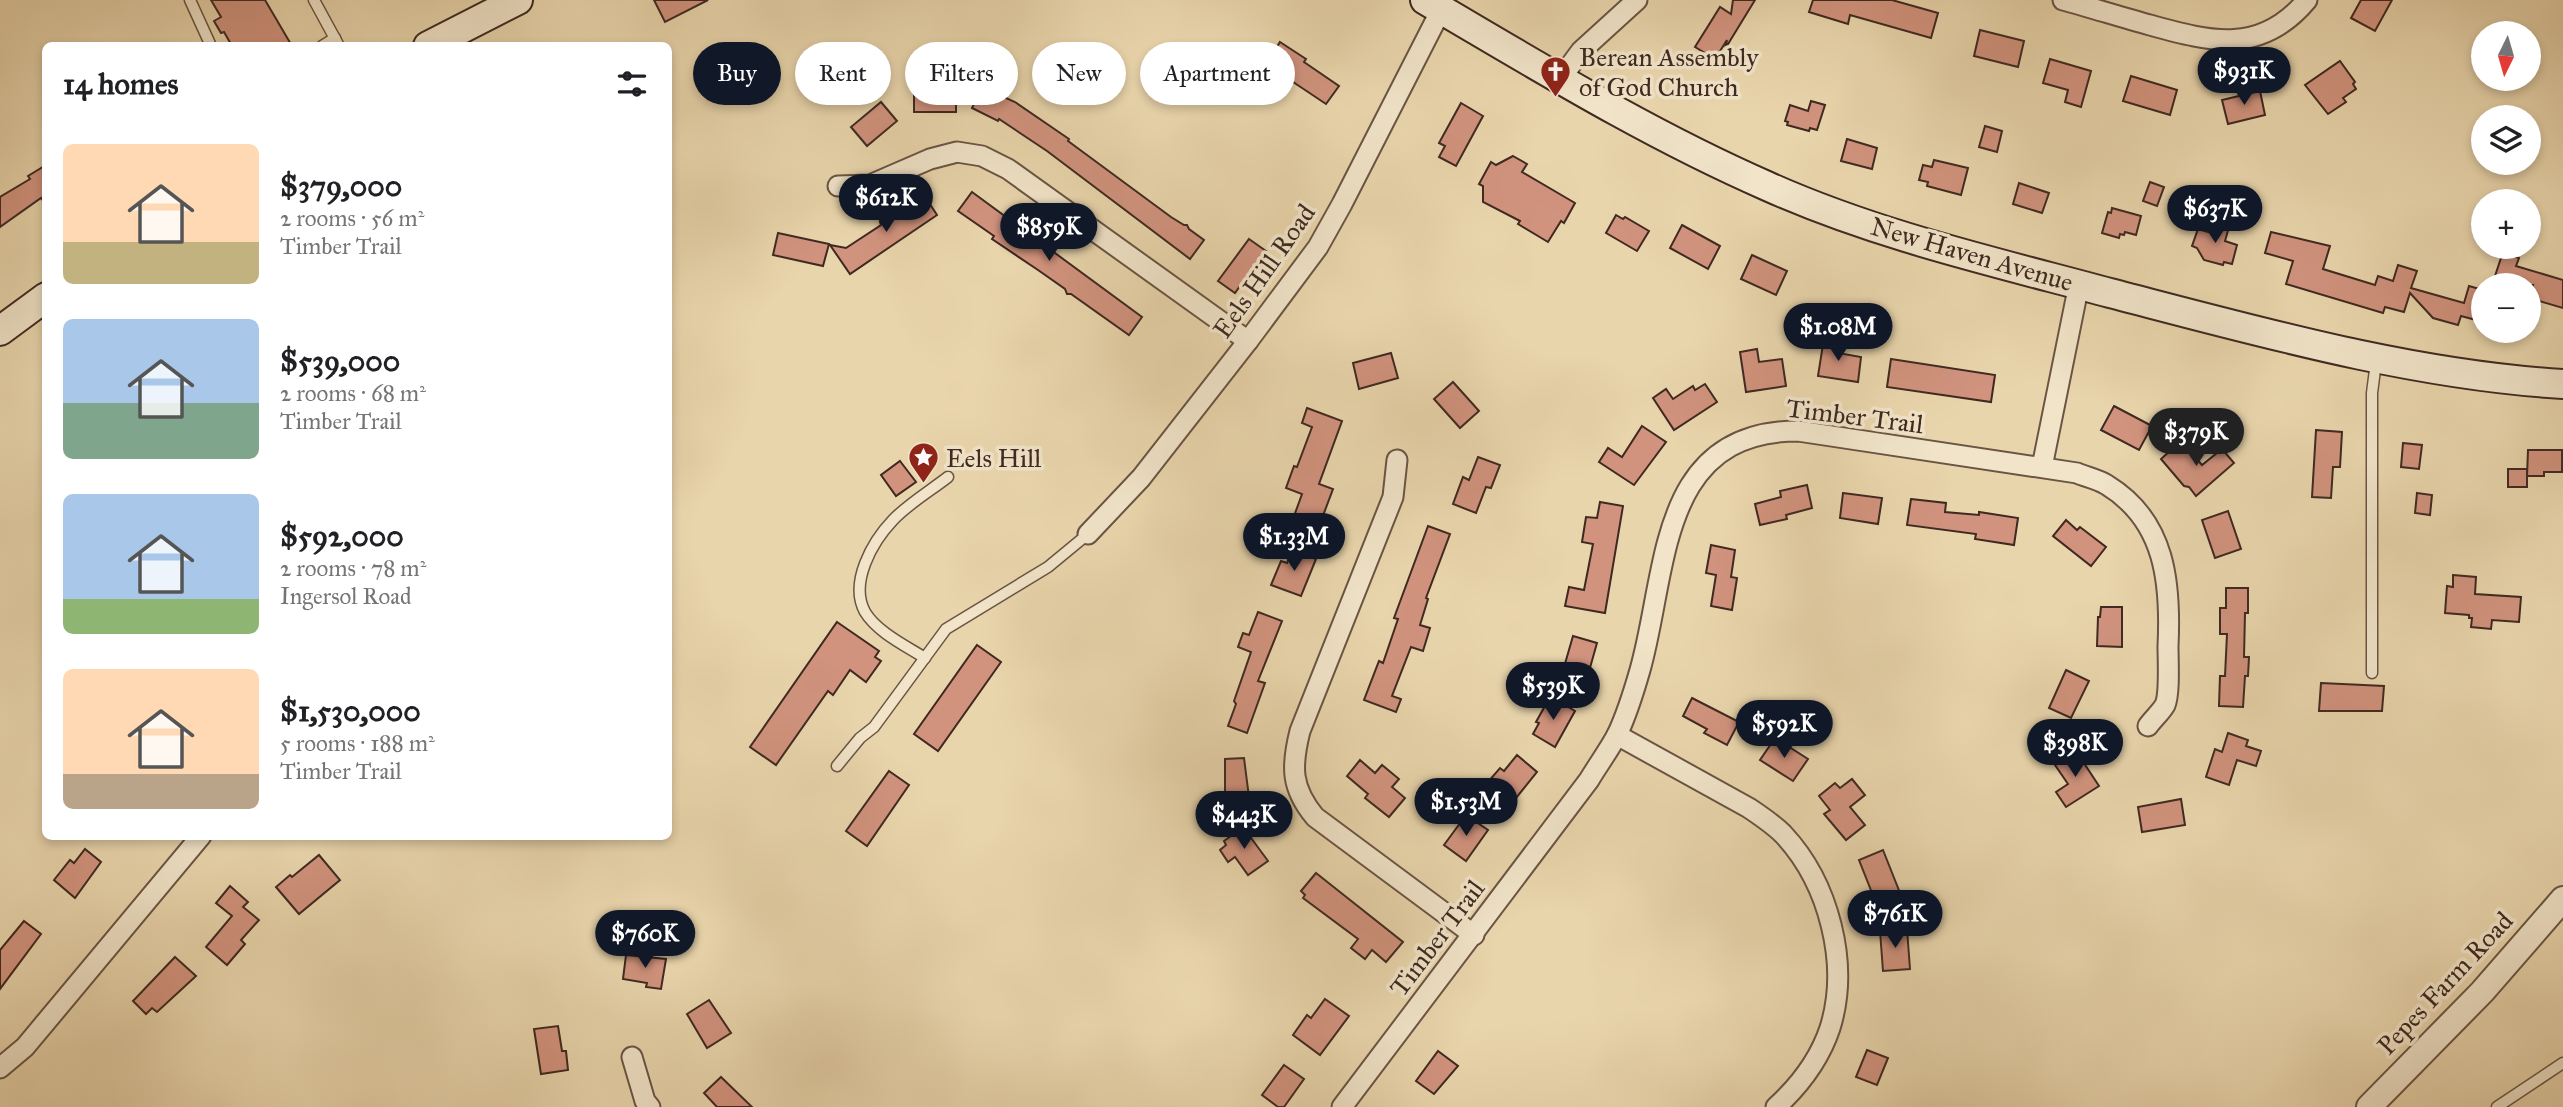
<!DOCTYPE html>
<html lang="en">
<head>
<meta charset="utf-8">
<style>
  body { margin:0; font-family:"IM FELL Great Primer",serif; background:#f6f6f6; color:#202124; height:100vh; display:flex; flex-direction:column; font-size:26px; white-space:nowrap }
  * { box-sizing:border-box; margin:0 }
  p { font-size:23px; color:#757577 }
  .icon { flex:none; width:38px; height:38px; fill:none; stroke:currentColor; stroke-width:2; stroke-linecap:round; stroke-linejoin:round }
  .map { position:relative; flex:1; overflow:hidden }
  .details { position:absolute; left:42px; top:42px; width:630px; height:798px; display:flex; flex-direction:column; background:#fff; border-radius:10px; box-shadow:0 4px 10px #0003 }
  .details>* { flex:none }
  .top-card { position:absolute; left:693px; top:42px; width:665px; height:63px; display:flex; gap:14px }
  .needle { width:46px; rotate:185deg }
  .tools { position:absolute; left:2471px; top:21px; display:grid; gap:14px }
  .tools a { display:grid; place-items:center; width:70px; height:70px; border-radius:50%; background:#fff; box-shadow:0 4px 10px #0003; font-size:35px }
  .price { position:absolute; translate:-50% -60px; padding:0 16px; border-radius:24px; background:#111827; color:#fff; font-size:23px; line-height:46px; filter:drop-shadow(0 2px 4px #0008) }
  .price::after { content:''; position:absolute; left:50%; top:42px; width:21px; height:16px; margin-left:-10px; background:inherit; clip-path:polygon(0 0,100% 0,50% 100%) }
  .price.current { background:#222; color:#fff }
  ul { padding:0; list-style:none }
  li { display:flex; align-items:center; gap:21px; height:175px; padding:0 21px }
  li span { display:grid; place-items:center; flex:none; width:196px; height:140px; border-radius:10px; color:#555 }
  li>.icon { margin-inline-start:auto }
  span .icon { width:84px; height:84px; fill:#fffc; stroke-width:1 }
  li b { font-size:30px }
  h2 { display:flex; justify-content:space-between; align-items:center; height:84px; padding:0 21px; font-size:30px }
  .chip { padding:0 24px; border-radius:32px; background:#fff; box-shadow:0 4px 10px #0003; font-size:24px; line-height:63px }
  .chip.current { background:#111827; color:#fff }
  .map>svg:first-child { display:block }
  .building { fill:#d1937e; stroke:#3f2921; stroke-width:2 }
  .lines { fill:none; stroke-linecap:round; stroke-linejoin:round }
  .service-casing { stroke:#6a5444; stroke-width:13 }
  .minor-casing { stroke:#6a5444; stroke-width:23 }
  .tertiary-casing { stroke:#6a5444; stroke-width:28 }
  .secondary-casing { stroke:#3f2921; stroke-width:32 }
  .service { stroke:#f1e4c9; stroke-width:10 }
  .minor { stroke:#f1e4c9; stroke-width:19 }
  .tertiary { stroke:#f1e4c9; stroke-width:24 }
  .secondary { stroke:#f1e4c9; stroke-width:28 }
  .labels { text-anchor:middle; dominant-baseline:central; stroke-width:7; stroke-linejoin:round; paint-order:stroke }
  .poi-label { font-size:26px; fill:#3f2921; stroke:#f1e4c9; text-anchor:start }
  .street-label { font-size:26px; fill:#3f2921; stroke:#f1e4c9 }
</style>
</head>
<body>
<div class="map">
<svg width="2563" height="1107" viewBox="0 0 2563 1107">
  <rect width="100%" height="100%" fill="#e9d5ac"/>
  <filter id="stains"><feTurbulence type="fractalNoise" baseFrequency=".00286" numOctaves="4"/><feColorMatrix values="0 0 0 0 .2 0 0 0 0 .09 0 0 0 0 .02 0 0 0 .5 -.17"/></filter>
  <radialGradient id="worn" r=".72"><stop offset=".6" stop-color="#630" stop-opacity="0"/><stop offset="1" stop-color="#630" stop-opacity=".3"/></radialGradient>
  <g class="building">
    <polygon points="211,0 265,0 292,46 232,46 224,32 221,33 214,21 221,17"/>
    <polygon points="654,0 708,0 665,22"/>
    <polygon points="1733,0 1755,0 1725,49 1727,40 1715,59 1695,47 1720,7 1731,14"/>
    <polygon points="1813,0 1892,0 1938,13 1931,38 1850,15 1848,24 1809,12"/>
    <polygon points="2361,0 2392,0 2375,31 2351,18"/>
    <polygon points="1980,30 2024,41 2018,67 1974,56"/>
    <polygon points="1280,42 1306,59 1304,62 1339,86 1326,104 1266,64"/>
    <polygon points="2050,59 2091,71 2081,107 2065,102 2068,90 2043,83"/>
    <polygon points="2340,61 2355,82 2353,84 2356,89 2343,98 2346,102 2328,114 2305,85"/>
    <polygon points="2131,76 2177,90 2170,115 2123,101"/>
    <polygon points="956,87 956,112 914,112 914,89"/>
    <polygon points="982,87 1015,102 1069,139 1068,141 1171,217 1184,225 1187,225 1189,229 1204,240 1190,259 1047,151 999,119 998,121 972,108"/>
    <polygon points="2260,91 2265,115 2228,124 2222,100"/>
    <polygon points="1811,101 1825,105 1817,130 1810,128 1809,131 1787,125 1788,122 1785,121 1790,105 1808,111"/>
    <polygon points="881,102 897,121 867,146 851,127"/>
    <polygon points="1461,103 1483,116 1456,166 1439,157 1445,146 1439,143"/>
    <polygon points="1985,126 2002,131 1997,152 1979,147"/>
    <polygon points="1847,139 1877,148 1872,169 1841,161"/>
    <polygon points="1513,156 1527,164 1522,172 1575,203 1564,223 1561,221 1548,242 1518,224 1520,221 1483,202 1483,186 1479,184 1491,162 1496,165"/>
    <polygon points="1934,160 1968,168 1961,195 1927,186 1928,182 1919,180 1923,165 1932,167"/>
    <polygon points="46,165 46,205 41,198 0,227 0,197 30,179 28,176"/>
    <polygon points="2150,182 2164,187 2157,206 2143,201"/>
    <polygon points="2019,183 2049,193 2042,213 2013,204"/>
    <polygon points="972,192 1142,317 1129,335 1071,294 1067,294 1065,289 1038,270 992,239 994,236 958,211"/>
    <polygon points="924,195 937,215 850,274 830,245 846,248 881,225 880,222"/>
    <polygon points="2112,208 2141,216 2136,235 2125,232 2124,235 2120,234 2119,238 2102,233 2108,212 2111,213"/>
    <polygon points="1616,215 1623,219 1625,217 1649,231 1637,251 1606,233"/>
    <polygon points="2211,221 2229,227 2225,241 2237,245 2232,264 2224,262 2223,265 2204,260 2197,248 2192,246 2198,229 2208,232"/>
    <polygon points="1682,225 1720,246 1708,269 1670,248"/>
    <polygon points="2271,232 2330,246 2323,269 2375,285 2378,276 2393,281 2398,265 2417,271 2411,288 2464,303 2469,286 2483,290 2483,322 2461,316 2458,325 2433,318 2410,293 2404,312 2385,307 2383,313 2286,284 2293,261 2265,253"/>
    <polygon points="778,233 829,244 823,266 773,255"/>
    <polygon points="1249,239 1266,251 1252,275 1249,273 1235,293 1218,281"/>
    <polygon points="2503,252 2519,258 2516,266 2563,280 2563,308 2529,298 2533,285 2492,285"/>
    <polygon points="1752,255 1787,271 1776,295 1741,279"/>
    <polygon points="1824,338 1840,341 1838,353 1861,357 1858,382 1818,376"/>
    <polygon points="1757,349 1759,362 1782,359 1786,386 1746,392 1740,352"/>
    <polygon points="1391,353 1398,378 1359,389 1353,363"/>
    <polygon points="1891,359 1995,375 1991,402 1887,387"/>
    <polygon points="1453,382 1479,411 1460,428 1434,399"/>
    <polygon points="1705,384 1717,402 1674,430 1653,398 1666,389 1673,399 1693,386 1695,390"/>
    <polygon points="2114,406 2152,426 2139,450 2101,430"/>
    <polygon points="1307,408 1342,421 1319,484 1333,489 1318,529 1293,519 1302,494 1286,488 1294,466 1297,467 1312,427 1302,423"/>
    <polygon points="1642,426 1666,442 1634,485 1599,462 1608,448 1622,457"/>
    <polygon points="2316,430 2342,432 2340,467 2333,467 2331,498 2312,497"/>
    <polygon points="2181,441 2202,465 2222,449 2234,463 2196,496 2189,487 2184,486 2161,459"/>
    <polygon points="2403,443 2422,445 2419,469 2401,467"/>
    <polygon points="2528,450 2562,450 2562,472 2544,472 2544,476 2527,476"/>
    <polygon points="1478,457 1500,465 1491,488 1486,487 1476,513 1453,504 1463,477 1469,480"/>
    <polygon points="900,461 916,482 896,496 881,475"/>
    <rect x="2508" y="469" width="19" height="18"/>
    <polygon points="1807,485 1812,508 1786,515 1787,519 1760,525 1755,504 1781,497 1780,491"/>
    <polygon points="1843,493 1882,498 1878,524 1840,518"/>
    <polygon points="2417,493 2432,495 2430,515 2415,513"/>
    <polygon points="1911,499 1946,503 1945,512 1979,515 1979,512 2018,518 2014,545 1975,539 1976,534 1907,525"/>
    <polygon points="1600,502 1623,506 1605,613 1565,606 1569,587 1584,590 1593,544 1582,542 1586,517 1597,518"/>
    <polygon points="2228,511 2241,549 2215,558 2202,520"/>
    <polygon points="2066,520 2077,530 2080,527 2106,547 2091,566 2053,536"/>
    <polygon points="1428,526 1450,534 1426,598 1428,599 1420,625 1430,628 1423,651 1411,647 1392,696 1401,699 1396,712 1364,700 1379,661 1383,663 1398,619 1394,618"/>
    <polygon points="1711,545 1735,550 1731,577 1737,578 1732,610 1711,606 1716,575 1706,573"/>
    <polygon points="1292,550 1316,559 1301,596 1271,585 1281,561 1287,563"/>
    <polygon points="2453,575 2476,577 2475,594 2521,597 2519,622 2492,620 2491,629 2471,627 2472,618 2469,618 2469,615 2445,613 2447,586 2453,587"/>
    <polygon points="2226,588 2248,588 2248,613 2245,613 2244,657 2249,657 2248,676 2245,676 2243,707 2219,706 2220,676 2225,676 2227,634 2220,634 2220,608 2226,608"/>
    <polygon points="2101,607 2122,607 2122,647 2097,646 2098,617 2100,617"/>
    <polygon points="1258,612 1282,621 1258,681 1265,683 1247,733 1228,726 1236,704 1234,701 1251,652 1238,647 1243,633 1249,635"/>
    <polygon points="837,622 879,651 875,657 881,661 866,682 850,670 833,695 828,691 776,765 750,747"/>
    <polygon points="1573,636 1597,643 1586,682 1562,674"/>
    <polygon points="977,645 1001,662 938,751 914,734"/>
    <polygon points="2066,670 2089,681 2071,718 2049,708"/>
    <polygon points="2321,683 2384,686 2382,711 2319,711"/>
    <polygon points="1553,698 1575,711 1555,747 1533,734 1539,723 1536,722 1545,706 1547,708"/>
    <polygon points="1692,698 1739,722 1727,745 1704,733 1707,729 1683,716"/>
    <polygon points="2228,733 2248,740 2246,746 2261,751 2256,766 2237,760 2229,785 2206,777 2215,749 2222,752"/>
    <polygon points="1775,738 1808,759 1793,781 1760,760"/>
    <polygon points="2076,751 2099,786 2066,807 2056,792 2068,784 2055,765"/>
    <polygon points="1517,755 1537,772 1512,803 1487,783 1500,768 1504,771"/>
    <polygon points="1244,758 1250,805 1225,807 1225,759"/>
    <polygon points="1360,760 1375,773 1382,765 1399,779 1392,787 1405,798 1389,817 1365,798 1368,794 1347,776"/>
    <polygon points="889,771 909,785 867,846 846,831"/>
    <polygon points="1852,779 1865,795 1850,807 1865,825 1846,840 1824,814 1830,810 1819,796 1835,783 1840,788"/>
    <polygon points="2181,799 2185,825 2142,832 2138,807"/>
    <polygon points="1466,815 1488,830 1466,861 1444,845"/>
    <polygon points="1243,827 1268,861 1248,875 1235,857 1228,862 1220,850 1226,845 1224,841"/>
    <polygon points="85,849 101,862 75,898 54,880 70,860 74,863"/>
    <polygon points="1883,850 1900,893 1876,903 1859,860"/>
    <polygon points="319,855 340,880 299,914 276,887 290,875 292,877"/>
    <polygon points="1316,873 1403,942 1386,962 1372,950 1365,959 1351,948 1358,939 1303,898 1305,895 1301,891"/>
    <polygon points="230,886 248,902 243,907 259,920 241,940 245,944 227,965 206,947 232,916 216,903"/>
    <polygon points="24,921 41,934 0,989 0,950"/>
    <polygon points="1907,929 1910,969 1883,971 1880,931"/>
    <polygon points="626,955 666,959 661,989 646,987 647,983 623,979"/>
    <polygon points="175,957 196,976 157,1012 152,1008 146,1014 133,1001"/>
    <polygon points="1325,999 1349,1016 1320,1055 1293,1035 1307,1015 1311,1018"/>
    <polygon points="709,1000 731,1033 707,1048 687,1014"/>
    <polygon points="558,1026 562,1051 566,1051 568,1070 541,1074 534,1029"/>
    <polygon points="1867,1050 1888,1058 1877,1085 1856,1077"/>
    <polygon points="1438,1051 1458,1066 1434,1094 1416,1081"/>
    <polygon points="1284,1065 1304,1079 1284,1107 1278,1107 1262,1095"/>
    <polygon points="721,1077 752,1107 717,1107 704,1093"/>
  </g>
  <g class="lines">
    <defs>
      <g id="service">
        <polyline points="190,0 211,46"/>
        <polyline points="314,0 339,46"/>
        <polyline points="322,46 335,38"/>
        <path d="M925 658C906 646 877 632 865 612 849 583 872 542 893 520 908 504 930 491 948 477"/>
        <polyline points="2372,673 2372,393 2376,362"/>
        <polyline points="837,766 860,738 874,727 946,629 1048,567 1088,534"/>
        <polyline points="2497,1107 2563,1063"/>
      </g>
      <g id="minor">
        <path d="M2063 0C2092 8 2121 17 2150 25 2211 42 2261 55 2307 0"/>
        <polyline points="1561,78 1581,51 1637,0"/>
        <polyline points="838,186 870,185 930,159 957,152 982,156 1008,169 1248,341"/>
        <path d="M1397 460 1393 497 1300 731C1291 767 1291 788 1315 817L1474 935"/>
        <polyline points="2042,467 2079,284"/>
        <polyline points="1088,534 1141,478 1248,341 1318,247 1342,204 1441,10"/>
        <path d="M1617 735 1749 808C1761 816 1773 824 1783 834 1829 883 1850 964 1830 1028 1820 1058 1799 1086 1776 1107"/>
        <polyline points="632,1057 645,1101 650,1107"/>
        <polyline points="0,1068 25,1047 201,836"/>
        <path d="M1342 1107 1589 780C1598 765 1609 750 1617 735 1627 714 1634 691 1640 670 1668 572 1657 431 1798 431L2077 473C2086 477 2098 479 2107 485 2166 521 2171 584 2168 646 2168 660 2170 694 2165 705 2161 712 2153 719 2148 726"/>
      </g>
      <polyline id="tertiary" points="2369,1107 2482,992 2563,899"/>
      <g id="secondary">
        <path d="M1425 0C1536 65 1648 134 1767 186 1876 235 1995 262 2110 293 2257 331 2411 375 2563 384"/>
        <polyline points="428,46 518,0"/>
        <polyline points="0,331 46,297"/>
      </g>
    </defs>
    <use href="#service" class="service-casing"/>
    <use href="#minor" class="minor-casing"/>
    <use href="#tertiary" class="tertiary-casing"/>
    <use href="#secondary" class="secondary-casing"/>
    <use href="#service" class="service"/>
    <use href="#minor" class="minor"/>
    <use href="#tertiary" class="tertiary"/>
    <use href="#secondary" class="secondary"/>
  </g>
  <defs>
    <symbol id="church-pin" viewBox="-11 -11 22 30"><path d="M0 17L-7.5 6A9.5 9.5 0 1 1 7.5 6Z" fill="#8f2418" stroke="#f1e4c9"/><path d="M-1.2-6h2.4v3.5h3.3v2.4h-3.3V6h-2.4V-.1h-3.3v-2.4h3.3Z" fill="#fff"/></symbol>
    <symbol id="sight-pin" viewBox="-11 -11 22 30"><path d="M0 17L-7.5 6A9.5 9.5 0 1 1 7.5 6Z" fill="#8f2418" stroke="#f1e4c9"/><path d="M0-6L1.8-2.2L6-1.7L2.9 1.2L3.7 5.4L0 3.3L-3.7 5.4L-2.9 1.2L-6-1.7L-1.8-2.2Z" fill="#fff"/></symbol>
  </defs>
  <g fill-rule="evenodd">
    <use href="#church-pin" x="1538" y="54" width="35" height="47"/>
    <use href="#sight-pin" x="906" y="440" width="35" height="47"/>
  </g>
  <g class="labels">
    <g class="poi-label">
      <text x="1579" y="57">Berean Assembly<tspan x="1579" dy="30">of God Church</tspan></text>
      <text x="946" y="458">Eels Hill</text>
    </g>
    <g class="street-label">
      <text transform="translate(1972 254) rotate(16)">New Haven Avenue</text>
      <text transform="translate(1264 271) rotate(-55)">Eels Hill Road</text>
      <text transform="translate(1855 416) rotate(7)">Timber Trail</text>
      <text transform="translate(1437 938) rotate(-53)">Timber Trail</text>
      <text transform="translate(2445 983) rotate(-47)">Pepes Farm Road</text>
    </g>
  </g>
  <rect width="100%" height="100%" filter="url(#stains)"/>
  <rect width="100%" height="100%" fill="url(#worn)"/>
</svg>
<div class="tools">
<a><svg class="needle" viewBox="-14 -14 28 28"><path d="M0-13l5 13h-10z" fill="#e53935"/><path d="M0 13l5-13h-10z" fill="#757577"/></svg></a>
<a><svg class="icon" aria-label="layers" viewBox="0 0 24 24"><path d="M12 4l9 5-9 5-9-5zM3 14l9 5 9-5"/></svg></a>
<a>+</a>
<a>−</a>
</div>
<b class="price" style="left:2244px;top:107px">$931K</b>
<b class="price" style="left:886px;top:234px">$612K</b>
<b class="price" style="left:2215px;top:245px">$637K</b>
<b class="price" style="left:1049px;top:263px">$859K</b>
<b class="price" style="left:1838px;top:363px">$1.08M</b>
<b class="price current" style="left:2196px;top:468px">$379K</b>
<b class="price" style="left:1294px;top:573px">$1.33M</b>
<b class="price" style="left:1553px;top:722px">$539K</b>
<b class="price" style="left:1784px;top:760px">$592K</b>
<b class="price" style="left:2075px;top:779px">$398K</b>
<b class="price" style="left:1466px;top:838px">$1.53M</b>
<b class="price" style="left:1244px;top:851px">$443K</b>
<b class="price" style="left:1895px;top:950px">$761K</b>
<b class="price" style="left:645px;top:970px">$760K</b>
<div class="top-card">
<a class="chip current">Buy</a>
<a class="chip">Rent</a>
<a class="chip">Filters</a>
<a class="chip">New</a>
<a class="chip">Apartment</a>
</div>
<section class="details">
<h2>14 homes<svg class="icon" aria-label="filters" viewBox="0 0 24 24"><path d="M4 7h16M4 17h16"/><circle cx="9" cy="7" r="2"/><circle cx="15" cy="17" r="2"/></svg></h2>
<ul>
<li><span style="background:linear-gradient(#ffd9b3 70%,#c2b280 0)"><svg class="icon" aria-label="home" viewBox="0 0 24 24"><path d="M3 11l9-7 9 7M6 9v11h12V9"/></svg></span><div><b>$379,000</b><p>2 rooms · 56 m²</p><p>Timber Trail</p></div></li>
<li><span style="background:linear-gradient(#a9c7e8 60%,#7fa58c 0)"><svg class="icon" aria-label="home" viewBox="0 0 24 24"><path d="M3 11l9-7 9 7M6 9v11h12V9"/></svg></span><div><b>$539,000</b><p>2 rooms · 68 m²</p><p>Timber Trail</p></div></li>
<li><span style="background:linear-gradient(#a9c7e8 75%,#8fb573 0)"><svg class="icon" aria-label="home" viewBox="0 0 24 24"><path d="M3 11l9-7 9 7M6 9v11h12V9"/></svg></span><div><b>$592,000</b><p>2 rooms · 78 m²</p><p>Ingersol Road</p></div></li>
<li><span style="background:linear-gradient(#ffd9b3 75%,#b9a48a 0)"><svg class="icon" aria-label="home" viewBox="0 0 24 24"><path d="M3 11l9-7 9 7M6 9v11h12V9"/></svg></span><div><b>$1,530,000</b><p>5 rooms · 188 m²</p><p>Timber Trail</p></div></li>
</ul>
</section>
</div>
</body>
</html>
